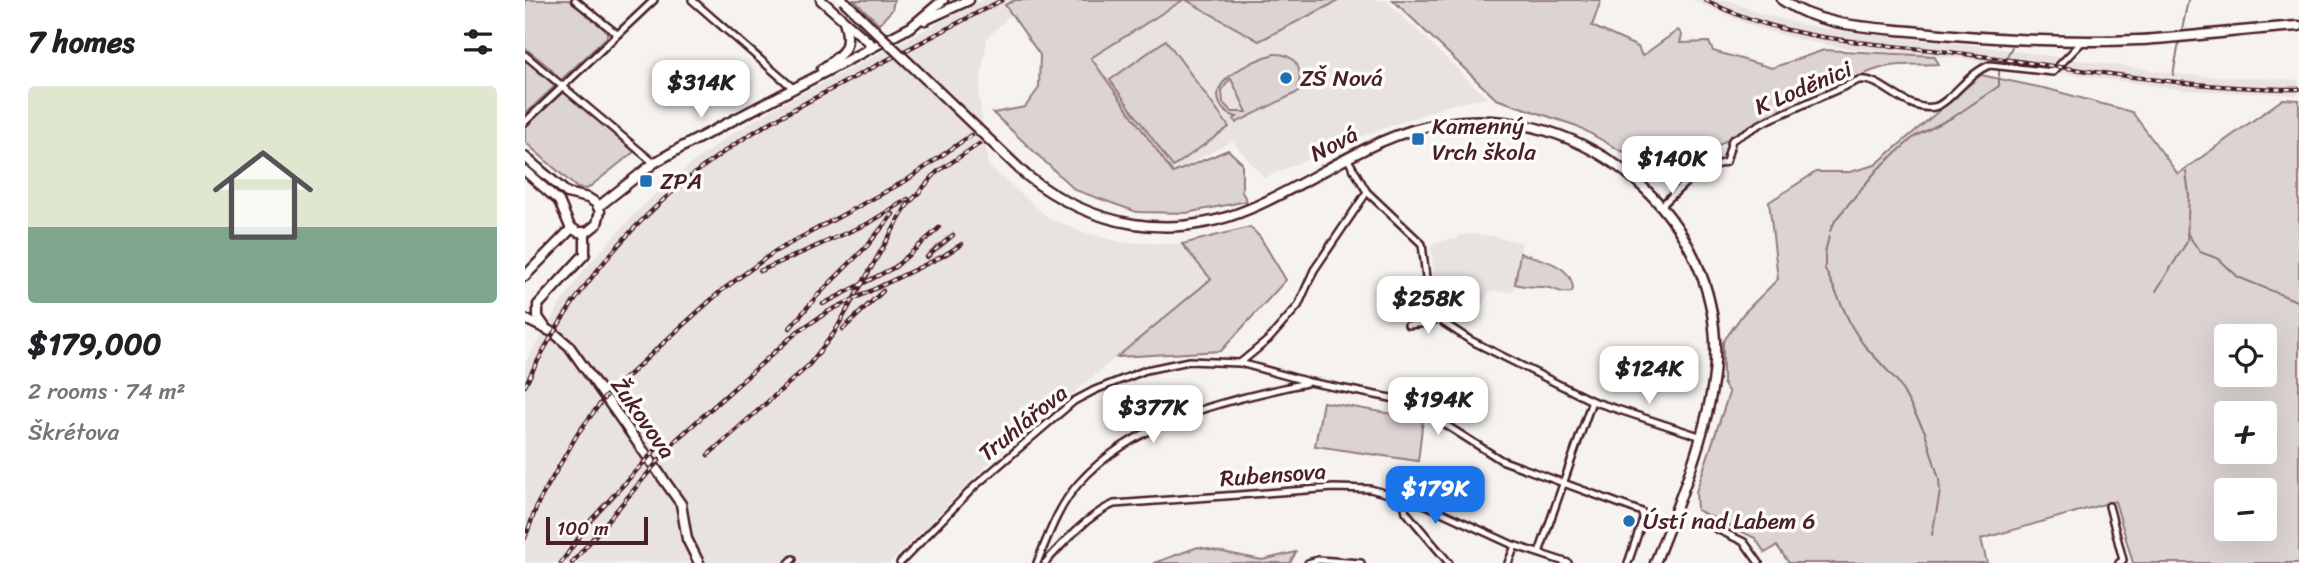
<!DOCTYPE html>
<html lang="en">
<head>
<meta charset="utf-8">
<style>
  body { margin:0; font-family:Sriracha,sans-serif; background:#f6f6f6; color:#202124; height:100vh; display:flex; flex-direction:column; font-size:26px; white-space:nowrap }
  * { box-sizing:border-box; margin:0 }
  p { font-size:23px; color:#757577 }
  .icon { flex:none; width:38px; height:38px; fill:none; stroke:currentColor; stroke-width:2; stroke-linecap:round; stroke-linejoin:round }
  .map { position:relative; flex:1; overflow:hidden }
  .sheet { display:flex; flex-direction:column; background:#fff; width:525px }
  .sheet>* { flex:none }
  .controls { position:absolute; left:1689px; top:324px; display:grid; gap:14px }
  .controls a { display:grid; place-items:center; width:63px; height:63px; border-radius:7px; background:#fff; box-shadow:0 7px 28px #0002; font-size:35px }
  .scale { position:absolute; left:21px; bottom:18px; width:102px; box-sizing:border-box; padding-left:7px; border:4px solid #4a1f2b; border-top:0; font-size:19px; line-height:24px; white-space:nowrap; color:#4a1f2b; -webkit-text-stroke:5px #fdfcf7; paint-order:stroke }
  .price { position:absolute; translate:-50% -60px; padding:0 16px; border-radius:14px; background:#fff; color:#222; font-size:23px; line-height:46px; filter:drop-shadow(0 2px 4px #0008) }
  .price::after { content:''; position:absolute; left:50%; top:42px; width:21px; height:16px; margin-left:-10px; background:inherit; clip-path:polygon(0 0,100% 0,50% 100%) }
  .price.current { background:#1a73e8; color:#fff }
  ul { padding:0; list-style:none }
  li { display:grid; align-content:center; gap:14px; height:371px; padding:0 28px }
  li+li { border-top:2px solid #e0e0e0 }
  li span { display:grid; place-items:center; height:217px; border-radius:7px; color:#555 }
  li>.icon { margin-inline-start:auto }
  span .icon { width:126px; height:126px; fill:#fffc; stroke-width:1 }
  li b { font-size:30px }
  h2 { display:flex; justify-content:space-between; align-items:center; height:84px; padding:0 28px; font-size:30px }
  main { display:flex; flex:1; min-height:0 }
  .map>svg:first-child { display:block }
  .built { fill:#e9e3e0 }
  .green { fill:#dcd4d2; stroke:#937a7e; stroke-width:2; fill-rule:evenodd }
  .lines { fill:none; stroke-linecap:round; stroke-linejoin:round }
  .stream { stroke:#8e7378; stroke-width:2 }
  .street-casing { stroke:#4a1f2b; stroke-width:10 }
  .secondary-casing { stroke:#4a1f2b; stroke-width:13 }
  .street { stroke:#fdfcf7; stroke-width:5 }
  .secondary { stroke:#fdfcf7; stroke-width:8 }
  .rail-casing { stroke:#4a1f2b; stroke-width:4.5 }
  .rail { stroke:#fdfcf7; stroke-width:2; stroke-dasharray:5; stroke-linecap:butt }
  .secondary-bridge-casing { stroke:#4a1f2b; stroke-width:13; stroke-linecap:butt }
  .secondary-bridge { stroke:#fdfcf7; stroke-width:8 }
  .poi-dot { fill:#1f6fb2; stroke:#fdfcf7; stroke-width:2.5 }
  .labels { text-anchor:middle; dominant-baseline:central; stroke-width:7; stroke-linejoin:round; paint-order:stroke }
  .poi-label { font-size:23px; fill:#4a1f2b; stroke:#fdfcf7; text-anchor:start }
  .street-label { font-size:23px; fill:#4a1f2b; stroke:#fdfcf7 }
</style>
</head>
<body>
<main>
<section class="sheet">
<h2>7 homes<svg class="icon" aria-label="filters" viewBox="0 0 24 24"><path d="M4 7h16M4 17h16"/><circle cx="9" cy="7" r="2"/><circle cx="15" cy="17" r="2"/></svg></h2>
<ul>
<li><span style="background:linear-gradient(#dfe7d0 65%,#7fa58c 0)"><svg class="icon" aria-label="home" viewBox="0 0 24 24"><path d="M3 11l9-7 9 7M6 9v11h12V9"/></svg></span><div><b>$179,000</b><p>2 rooms · 74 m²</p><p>Škrétova</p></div></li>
</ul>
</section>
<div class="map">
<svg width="1774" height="563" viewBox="0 0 1774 563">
  <rect width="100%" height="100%" fill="#f6f3ef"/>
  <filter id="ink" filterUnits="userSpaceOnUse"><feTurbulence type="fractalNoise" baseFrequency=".0143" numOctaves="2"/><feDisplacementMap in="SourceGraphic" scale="14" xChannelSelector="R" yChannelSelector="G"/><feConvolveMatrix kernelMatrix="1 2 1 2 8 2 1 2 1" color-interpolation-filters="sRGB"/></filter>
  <g filter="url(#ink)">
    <g class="built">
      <polygon points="457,0 490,0 480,5 486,14 462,39 454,95 463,165 525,219 555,231 595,242 657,244 686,278 460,467 365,563 0,563 0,363 35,304 59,270 108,215 137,188 168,162 208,133 255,105"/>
      <polygon points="658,0 734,41 815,0 861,0 962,98 924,105 835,137 739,178 707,141 648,173 565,57"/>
      <polygon points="1168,0 1203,0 1234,13 1274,24 1315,31 1441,44 1661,75 1774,80 1774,95 1659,90 1439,59 1312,47 1271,39 1229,27"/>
      <polygon points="944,234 967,236 997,242 988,292 969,291 964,293 944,327 926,315 911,293 906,248 909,243 925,239 931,240 934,235"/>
    </g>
    <g class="green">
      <polygon points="0,0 46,0 82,29 82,37 37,79 34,79 25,68 0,48"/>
      <polygon points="329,0 369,0 367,10 354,24"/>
      <polygon points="490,0 658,0 566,58 648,173 703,150 717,163 717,192 722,201 661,213 612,212 550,190 468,113 500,107 514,88 515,55 480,5"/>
      <polygon points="661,0 815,0 734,41"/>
      <path d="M868 0H1076L1067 26 1113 47 1117 56 1153 30 1157 35 1155 43 1184 42 1188 51 1247 68 1299 50 1409 56 1414 64C1398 65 1380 64 1365 66 1342 70 1320 84 1299 94 1254 114 1207 129 1171 164L1132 160 1096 151 1052 126 971 99Z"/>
      <polygon points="641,40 704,127 648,167 585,80"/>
      <path d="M749 54C768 53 779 67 773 86L777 84 779 89 711 123 709 119 712 117C704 115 698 112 695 104 683 79 730 60 749 54ZM705 79H706L722 112H707L698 103 697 90Z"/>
      <polygon points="0,59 30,86 0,114"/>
      <path d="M1456 75 1523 89 1607 112 1653 174 1758 99 1774 100V563H1608L1590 501 1456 539 1462 563H1264L1252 546 1240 553 1230 538 1172 510 1171 492 1204 393 1198 383V342L1218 314 1253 279 1244 202 1291 172H1325L1350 165ZM1701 336H1740V374H1701ZM1701 413H1740V452H1701ZM1701 490H1740V528H1701Z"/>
      <polygon points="39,91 110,151 62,189 52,188 0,142 0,126"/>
      <polygon points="725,227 735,237 761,280 696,351 592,357 686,279 657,244"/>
      <path d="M995 253C1014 259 1047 264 1048 289L1046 292C1036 295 1028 287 1018 287 1008 287 1000 287 990 284Z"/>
      <polygon points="798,402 898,419 893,461 790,446"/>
      <polygon points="673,547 737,560 771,552 765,563 629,563"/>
    </g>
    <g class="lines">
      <g class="stream">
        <polyline points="1657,30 1663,0"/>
        <polyline points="1479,62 1487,47"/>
        <polyline points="1648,75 1654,43"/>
        <polyline points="1305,231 1311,219 1353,169 1389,137 1430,116 1474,86 1474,69"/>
        <polyline points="1662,233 1675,252 1694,259 1713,277 1774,302"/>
        <polyline points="1304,236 1300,253 1300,269 1327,327 1338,344 1373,382 1400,432 1414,479 1415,492 1407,535"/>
        <polyline points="1631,291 1662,242 1664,195 1661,172"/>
      </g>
      <defs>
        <g id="street">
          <polyline points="50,0 92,34"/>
          <polyline points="167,0 268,88"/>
          <polyline points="0,55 129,163"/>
          <polyline points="0,122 129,0"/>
          <polyline points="822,158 842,192 897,244 902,286 908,306 919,323 945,340 1067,401 1174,436"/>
          <path d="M1136 206 1174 170 1201 162 1207 140 1239 122 1334 80C1357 76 1379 112 1409 107 1425 104 1442 73 1465 65L1528 72 1557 42"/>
          <polyline points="883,325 903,323 914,318"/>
          <polyline points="715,363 743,340 773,306 789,270 842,192"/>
          <polyline points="878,498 881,512 924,563"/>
          <polyline points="1584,506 1598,560 1594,563"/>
          <polyline points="1175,521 1219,542 1234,563"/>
          <polyline points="1014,553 1067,401"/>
          <polyline points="264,563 268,559"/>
          <polyline points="375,563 450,486 549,401 570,390 621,370 664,361 715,363 784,382 871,399 891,406 976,460 1117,512 1118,519 1103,563"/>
          <path d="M512 563C523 536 534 505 554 483 611 419 701 401 781 383"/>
          <path d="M520 563C539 542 563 515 589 504L809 488 845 489 878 498 901 505 988 545 1043 563"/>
          <polyline points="783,563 793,560 836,563"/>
          <polyline points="983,563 990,546"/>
        </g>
        <g id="secondary">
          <polyline points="296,0 348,46"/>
          <path d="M1257 0C1294 26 1342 27 1385 31 1462 39 1538 43 1614 40 1668 37 1721 29 1774 26"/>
          <polyline points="400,20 444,0"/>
          <path d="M297 69C317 54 328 49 319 21"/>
          <polyline points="0,157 42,193 63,198 71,203 75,211 72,224 62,232 53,232 45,227 34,201 0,171"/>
          <path d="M501 175C567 227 646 242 724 209 790 182 847 133 920 123 1061 102 1197 217 1190 362 1187 424 1153 504 1130 563"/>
          <polyline points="73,207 129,163 157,147 386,27 418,0"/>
          <polyline points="0,276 47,228"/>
          <polyline points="0,319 29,333 44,346 156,504 162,539 174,563"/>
          <polyline points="20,327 13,317 13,305 60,254 60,232"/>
        </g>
      </defs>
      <use href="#street" class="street-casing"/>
      <use href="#secondary" class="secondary-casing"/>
      <use href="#street" class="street"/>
      <use href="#secondary" class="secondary"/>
      <defs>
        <g id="rail">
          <path d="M1180 0C1264 43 1349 42 1440 54 1551 68 1661 89 1774 89"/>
          <polyline points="402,257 428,235"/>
          <polyline points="235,271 344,223 383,199"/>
          <polyline points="298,304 370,267 414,228"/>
          <polyline points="265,328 292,296 342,246 368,214"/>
          <polyline points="318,329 358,291"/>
          <path d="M0 386C44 294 110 215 193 156 233 127 278 104 322 81 374 54 425 27 477 0"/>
          <polyline points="183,455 283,366 309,333 381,207 412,172 454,144"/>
          <polyline points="0,538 13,503 53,433 80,397 147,335 196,291 249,252 382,180 446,135"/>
          <polyline points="36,563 66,520 132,448"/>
          <polyline points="47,563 151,440 272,332 304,311 418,256 437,244"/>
        </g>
      </defs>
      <use href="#rail" class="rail-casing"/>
      <use href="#rail" class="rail"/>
      <defs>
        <polyline id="secondary-bridge" points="318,0 501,175"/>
      </defs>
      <use href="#secondary-bridge" class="secondary-bridge-casing"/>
      <use href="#secondary-bridge" class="secondary-bridge"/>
    </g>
  </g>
  <g class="poi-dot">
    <circle cx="761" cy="78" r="7"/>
    <rect x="886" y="132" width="14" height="14" rx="3.5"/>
    <rect x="114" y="174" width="14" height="14" rx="3.5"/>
    <circle cx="1104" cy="521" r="7"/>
  </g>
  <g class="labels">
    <g class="poi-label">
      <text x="775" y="78">ZŠ Nová</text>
      <text x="907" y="126">Kamenný<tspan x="907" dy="26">Vrch škola</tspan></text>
      <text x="135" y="181">ZPA</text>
      <text x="1118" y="521">Ústí nad Labem 6</text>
    </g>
    <g class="street-label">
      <text transform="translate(1278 88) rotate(-23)">K Loděnici</text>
      <text transform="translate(809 144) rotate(-27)">Nová</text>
      <text transform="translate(118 418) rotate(55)">Žukovova</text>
      <text transform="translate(498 423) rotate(-39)">Truhlářova</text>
      <text transform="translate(748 475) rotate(-4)">Rubensova</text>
    </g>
  </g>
</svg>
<div class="controls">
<a><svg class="icon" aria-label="locate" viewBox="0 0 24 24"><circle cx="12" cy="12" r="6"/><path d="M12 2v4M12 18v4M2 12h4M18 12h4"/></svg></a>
<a>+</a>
<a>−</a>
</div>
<div class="scale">100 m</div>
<b class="price" style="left:176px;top:120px">$314K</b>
<b class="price" style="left:1147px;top:196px">$140K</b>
<b class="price" style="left:903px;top:336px">$258K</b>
<b class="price" style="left:1124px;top:406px">$124K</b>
<b class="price" style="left:913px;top:437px">$194K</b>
<b class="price" style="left:628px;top:445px">$377K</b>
<b class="price current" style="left:910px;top:526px">$179K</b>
</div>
</main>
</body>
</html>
